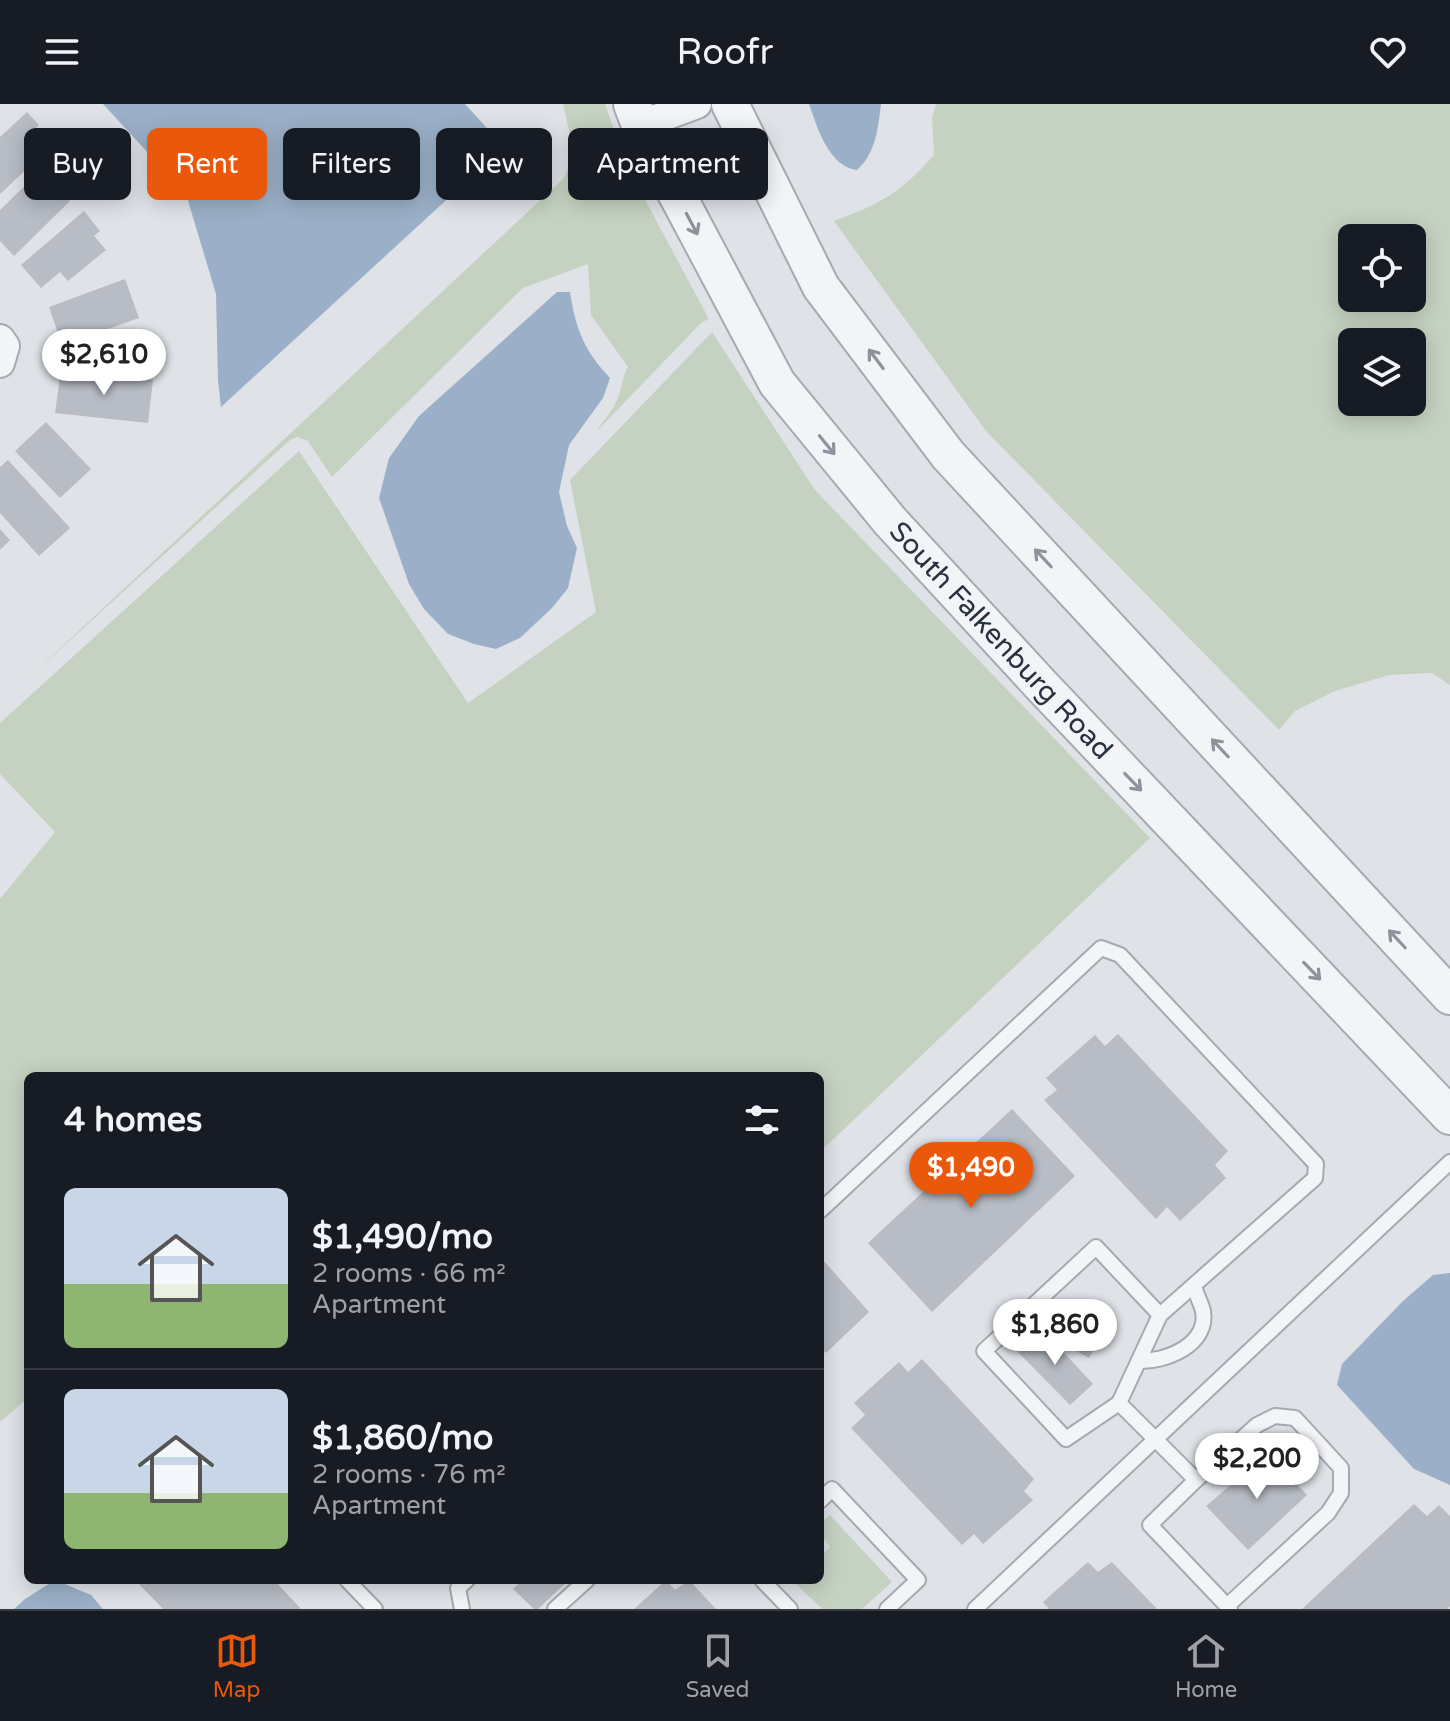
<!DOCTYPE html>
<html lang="en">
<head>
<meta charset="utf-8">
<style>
  body { margin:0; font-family:"Varela Round",sans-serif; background:#20242c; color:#f1f3f6; height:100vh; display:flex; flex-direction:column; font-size:30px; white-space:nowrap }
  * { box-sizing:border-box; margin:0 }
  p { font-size:26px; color:#9ea1a6 }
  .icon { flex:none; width:44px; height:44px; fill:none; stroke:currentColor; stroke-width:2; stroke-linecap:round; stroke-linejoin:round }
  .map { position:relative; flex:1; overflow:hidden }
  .drawer { position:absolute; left:24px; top:968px; width:800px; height:512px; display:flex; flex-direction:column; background:#171b24; border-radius:12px; box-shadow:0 4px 20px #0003 }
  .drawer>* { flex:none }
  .hud { position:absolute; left:24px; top:24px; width:800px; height:72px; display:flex; gap:16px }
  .fabs { position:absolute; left:1338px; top:120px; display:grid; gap:16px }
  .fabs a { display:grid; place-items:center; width:88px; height:88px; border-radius:12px; background:#171b24; box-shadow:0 4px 20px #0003; font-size:40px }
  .price { position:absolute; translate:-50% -68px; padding:0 18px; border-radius:28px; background:#fff; color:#222; font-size:26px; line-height:52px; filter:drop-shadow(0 2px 4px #0008) }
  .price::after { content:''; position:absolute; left:50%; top:48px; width:24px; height:18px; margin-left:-12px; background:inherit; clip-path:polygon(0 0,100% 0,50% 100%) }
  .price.selected { background:#ea580c; color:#fff }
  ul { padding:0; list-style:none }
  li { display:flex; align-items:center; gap:24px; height:200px; padding:0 40px }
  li+li { border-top:2px solid #363941 }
  li span { display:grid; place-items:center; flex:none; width:224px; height:160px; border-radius:12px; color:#555 }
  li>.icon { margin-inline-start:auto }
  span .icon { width:96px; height:96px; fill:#fffc; stroke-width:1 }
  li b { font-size:34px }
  h2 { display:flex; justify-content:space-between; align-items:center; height:96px; padding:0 40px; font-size:34px }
  .chip { padding:0 28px; border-radius:12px; background:#171b24; box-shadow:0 4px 20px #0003; font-size:28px; line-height:72px }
  .chip.selected { background:#ea580c; color:#fff }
  header { display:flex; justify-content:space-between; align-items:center; height:104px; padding:0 40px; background:#171b24; font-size:36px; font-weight:600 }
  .dock { display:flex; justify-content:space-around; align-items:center; height:112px; border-top:2px solid #363941; background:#171b24; font-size:22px; color:#9ea1a6 }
  .dock a { display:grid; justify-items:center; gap:4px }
  .dock .selected { color:#ea580c }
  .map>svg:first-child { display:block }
  .green { fill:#c5d2c1; fill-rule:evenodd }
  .water { fill:#9bb0c8 }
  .building { fill:#b7bcc5 }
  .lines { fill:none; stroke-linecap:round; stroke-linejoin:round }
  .service-casing { stroke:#a4aab2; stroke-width:18 }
  .minor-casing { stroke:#a4aab2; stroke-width:32 }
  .tertiary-casing { stroke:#a4aab2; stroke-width:40 }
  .service { stroke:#f2f4f7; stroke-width:14 }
  .minor { stroke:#f2f4f7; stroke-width:28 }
  .tertiary { stroke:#f2f4f7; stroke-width:36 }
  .oneway { stroke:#8d929c }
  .labels { text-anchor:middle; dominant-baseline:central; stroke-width:7; stroke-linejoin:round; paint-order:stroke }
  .street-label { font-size:28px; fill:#283140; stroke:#eff2f6 }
</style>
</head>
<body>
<header><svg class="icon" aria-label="menu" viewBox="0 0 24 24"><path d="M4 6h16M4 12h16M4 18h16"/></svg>Roofr<svg class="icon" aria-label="heart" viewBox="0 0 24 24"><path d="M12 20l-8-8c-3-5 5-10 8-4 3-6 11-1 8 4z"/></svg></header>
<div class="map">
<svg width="1450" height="1505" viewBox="0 0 1450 1505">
  <rect width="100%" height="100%" fill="#dfe3e8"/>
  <g class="green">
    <path d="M563 0H605L627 62 709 215 702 218 596 328C602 319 610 310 615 300 622 288 621 274 628 263L591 211 588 160 523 184 332 373 308 337 297 333 290 336 24 578 564 74 574 49Z"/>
    <path d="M936 0H1450V581L1432 569 1389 571 1335 587 1295 607 1279 626 986 327 834 117C881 100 900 89 934 51L932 14ZM1412 134V194H1352V134ZM1412 238V298H1352V238Z"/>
    <polygon points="712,228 815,386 1150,734 820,1048 820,972 28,972 28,1294 0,1318 0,795 55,728 0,670 0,619 299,347 468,599 596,508 570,376"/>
    <polygon points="830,1411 892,1478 862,1505 822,1505 792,1476 820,1476 820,1452 830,1443 820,1429 820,1420"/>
  </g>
  <g class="water">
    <polygon points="103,0 465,0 504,43 221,303 218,277 216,190 186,90"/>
    <path d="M809 0H881C878 24 876 49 857 66 829 63 817 23 809 0Z"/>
    <path d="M557 188H570C576 226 584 246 610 274L603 294 569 341 559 388 567 422 577 444 568 484 552 504 520 534 496 545 474 540 448 530 424 505 409 480 379 394 389 354 419 312Z"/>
    <polygon points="1450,1169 1450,1381 1414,1365 1337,1281 1342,1260 1403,1197 1433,1171"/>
    <polygon points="55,1476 91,1491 103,1505 14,1505 25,1495"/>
  </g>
  <g class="building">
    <polygon points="27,8 39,21 29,31 46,47 0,90 0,33"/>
    <polygon points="41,66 70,97 14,152 0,137 0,106"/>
    <polygon points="84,107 100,127 94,132 106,146 68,177 60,168 41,184 21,161"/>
    <polygon points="125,175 139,214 62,241 49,203"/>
    <polygon points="61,266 153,276 148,319 55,309"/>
    <polygon points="46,318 91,365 60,394 15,347"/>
    <polygon points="8,356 70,424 39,452 0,409 0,363"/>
    <polygon points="0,425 10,436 0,446"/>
    <polygon points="1118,930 1228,1047 1215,1061 1226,1074 1180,1117 1167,1103 1156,1115 1044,996 1057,986 1046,974 1095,931 1105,942"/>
    <polygon points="1012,1005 1075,1072 932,1208 868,1139"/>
    <polygon points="823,1156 869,1208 826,1249 820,1243 820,1158"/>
    <polygon points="1081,1217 1104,1229 1089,1254 1067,1242"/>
    <polygon points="1041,1224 1093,1280 1070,1301 1017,1247"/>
    <polygon points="922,1255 1034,1375 1024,1387 1033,1396 983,1440 974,1430 962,1441 851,1324 865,1311 854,1299 899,1258 908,1268"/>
    <polygon points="1268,1349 1307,1391 1248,1446 1206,1402"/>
    <polygon points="1414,1400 1427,1412 1439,1401 1450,1412 1450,1502 1447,1505 1302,1505"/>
    <polygon points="1088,1458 1098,1468 1112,1458 1157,1505 1049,1505 1043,1498"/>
    <polygon points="141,1476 274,1476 301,1505 163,1505 138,1479"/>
    <polygon points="523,1476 569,1476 538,1505 534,1505 513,1485"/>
    <polygon points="666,1476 675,1486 689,1476 716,1505 634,1505"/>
  </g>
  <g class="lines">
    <defs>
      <g id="service">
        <polyline points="820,1107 1101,844 1120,851 1316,1060 1315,1074 1160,1211 1119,1299 1196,1376 1257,1321 1275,1312 1295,1314 1341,1364 1341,1389 1328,1409 1227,1502 1230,1505"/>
        <path d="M1139 1257C1165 1258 1209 1241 1203 1207 1201 1199 1196 1190 1194 1182"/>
        <polyline points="1119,1299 1066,1335 984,1247 1096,1143 1160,1211"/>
        <polyline points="1196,1376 1150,1421 1227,1502"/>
        <polyline points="820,1397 832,1385 918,1476 887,1505"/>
        <polyline points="347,1476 375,1505"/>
        <polyline points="762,1476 790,1505"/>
        <polyline points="462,1505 458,1484 467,1476"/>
        <polyline points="555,1505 587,1476"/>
        <polyline points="975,1505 1450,1058"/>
      </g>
      <g id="minor">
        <polyline points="640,21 697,0"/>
        <polyline points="0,235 5,242 0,259"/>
      </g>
      <g id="tertiary">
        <path id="s1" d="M632 0 640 21 777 279 890 417 1041 581 1450 1012"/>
        <polyline points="730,0 821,183 948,351 1450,892"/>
      </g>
    </defs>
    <use href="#service" class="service-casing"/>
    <use href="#minor" class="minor-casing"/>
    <use href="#tertiary" class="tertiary-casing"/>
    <use href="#service" class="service"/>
    <use href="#minor" class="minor"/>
    <use href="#tertiary" class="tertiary"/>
  </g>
  <defs><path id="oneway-shaft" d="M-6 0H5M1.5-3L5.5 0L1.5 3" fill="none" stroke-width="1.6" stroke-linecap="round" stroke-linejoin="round" transform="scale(2)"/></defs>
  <g class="oneway">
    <use href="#oneway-shaft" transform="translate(692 120) rotate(62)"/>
    <use href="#oneway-shaft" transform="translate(876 255) rotate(-127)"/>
    <use href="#oneway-shaft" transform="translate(827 341) rotate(51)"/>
    <use href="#oneway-shaft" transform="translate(1043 454) rotate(-133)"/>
    <use href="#oneway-shaft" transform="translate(1220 644) rotate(-133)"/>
    <use href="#oneway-shaft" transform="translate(1133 678) rotate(46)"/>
    <use href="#oneway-shaft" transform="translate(1397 835) rotate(-133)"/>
    <use href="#oneway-shaft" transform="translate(1312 867) rotate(46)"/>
  </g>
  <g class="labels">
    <g class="street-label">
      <text stroke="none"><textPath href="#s1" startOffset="656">South Falkenburg Road</textPath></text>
    </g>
  </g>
</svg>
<div class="fabs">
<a><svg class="icon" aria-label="locate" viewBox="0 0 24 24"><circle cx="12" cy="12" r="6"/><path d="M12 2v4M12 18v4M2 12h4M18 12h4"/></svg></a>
<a><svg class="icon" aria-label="layers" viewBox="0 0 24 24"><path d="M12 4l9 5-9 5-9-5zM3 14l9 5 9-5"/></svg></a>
</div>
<b class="price" style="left:104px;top:293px">$2,610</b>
<b class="price selected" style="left:971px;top:1106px">$1,490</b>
<b class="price" style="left:1055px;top:1263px">$1,860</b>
<b class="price" style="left:1257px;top:1397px">$2,200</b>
<div class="hud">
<a class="chip">Buy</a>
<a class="chip selected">Rent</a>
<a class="chip">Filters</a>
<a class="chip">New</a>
<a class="chip">Apartment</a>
</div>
<section class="drawer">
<h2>4 homes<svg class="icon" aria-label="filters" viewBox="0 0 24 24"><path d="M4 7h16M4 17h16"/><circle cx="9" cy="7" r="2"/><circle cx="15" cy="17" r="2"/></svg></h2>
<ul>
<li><span style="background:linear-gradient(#c9d6e8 60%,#8fb573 0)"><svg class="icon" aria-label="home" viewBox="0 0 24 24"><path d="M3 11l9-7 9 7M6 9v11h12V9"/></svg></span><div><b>$1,490/mo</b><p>2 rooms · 66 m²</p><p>Apartment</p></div></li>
<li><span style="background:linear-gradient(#c9d6e8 65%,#8fb573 0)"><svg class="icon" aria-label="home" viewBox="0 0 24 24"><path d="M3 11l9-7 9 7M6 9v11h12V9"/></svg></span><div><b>$1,860/mo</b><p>2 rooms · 76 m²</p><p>Apartment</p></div></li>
</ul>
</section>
</div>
<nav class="dock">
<a class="selected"><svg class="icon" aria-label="map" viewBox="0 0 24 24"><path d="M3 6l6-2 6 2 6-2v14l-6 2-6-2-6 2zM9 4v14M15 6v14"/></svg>Map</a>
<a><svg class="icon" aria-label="saved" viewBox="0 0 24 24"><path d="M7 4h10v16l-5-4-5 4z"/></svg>Saved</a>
<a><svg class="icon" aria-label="home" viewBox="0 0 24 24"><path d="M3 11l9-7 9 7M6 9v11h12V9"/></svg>Home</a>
</nav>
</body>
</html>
